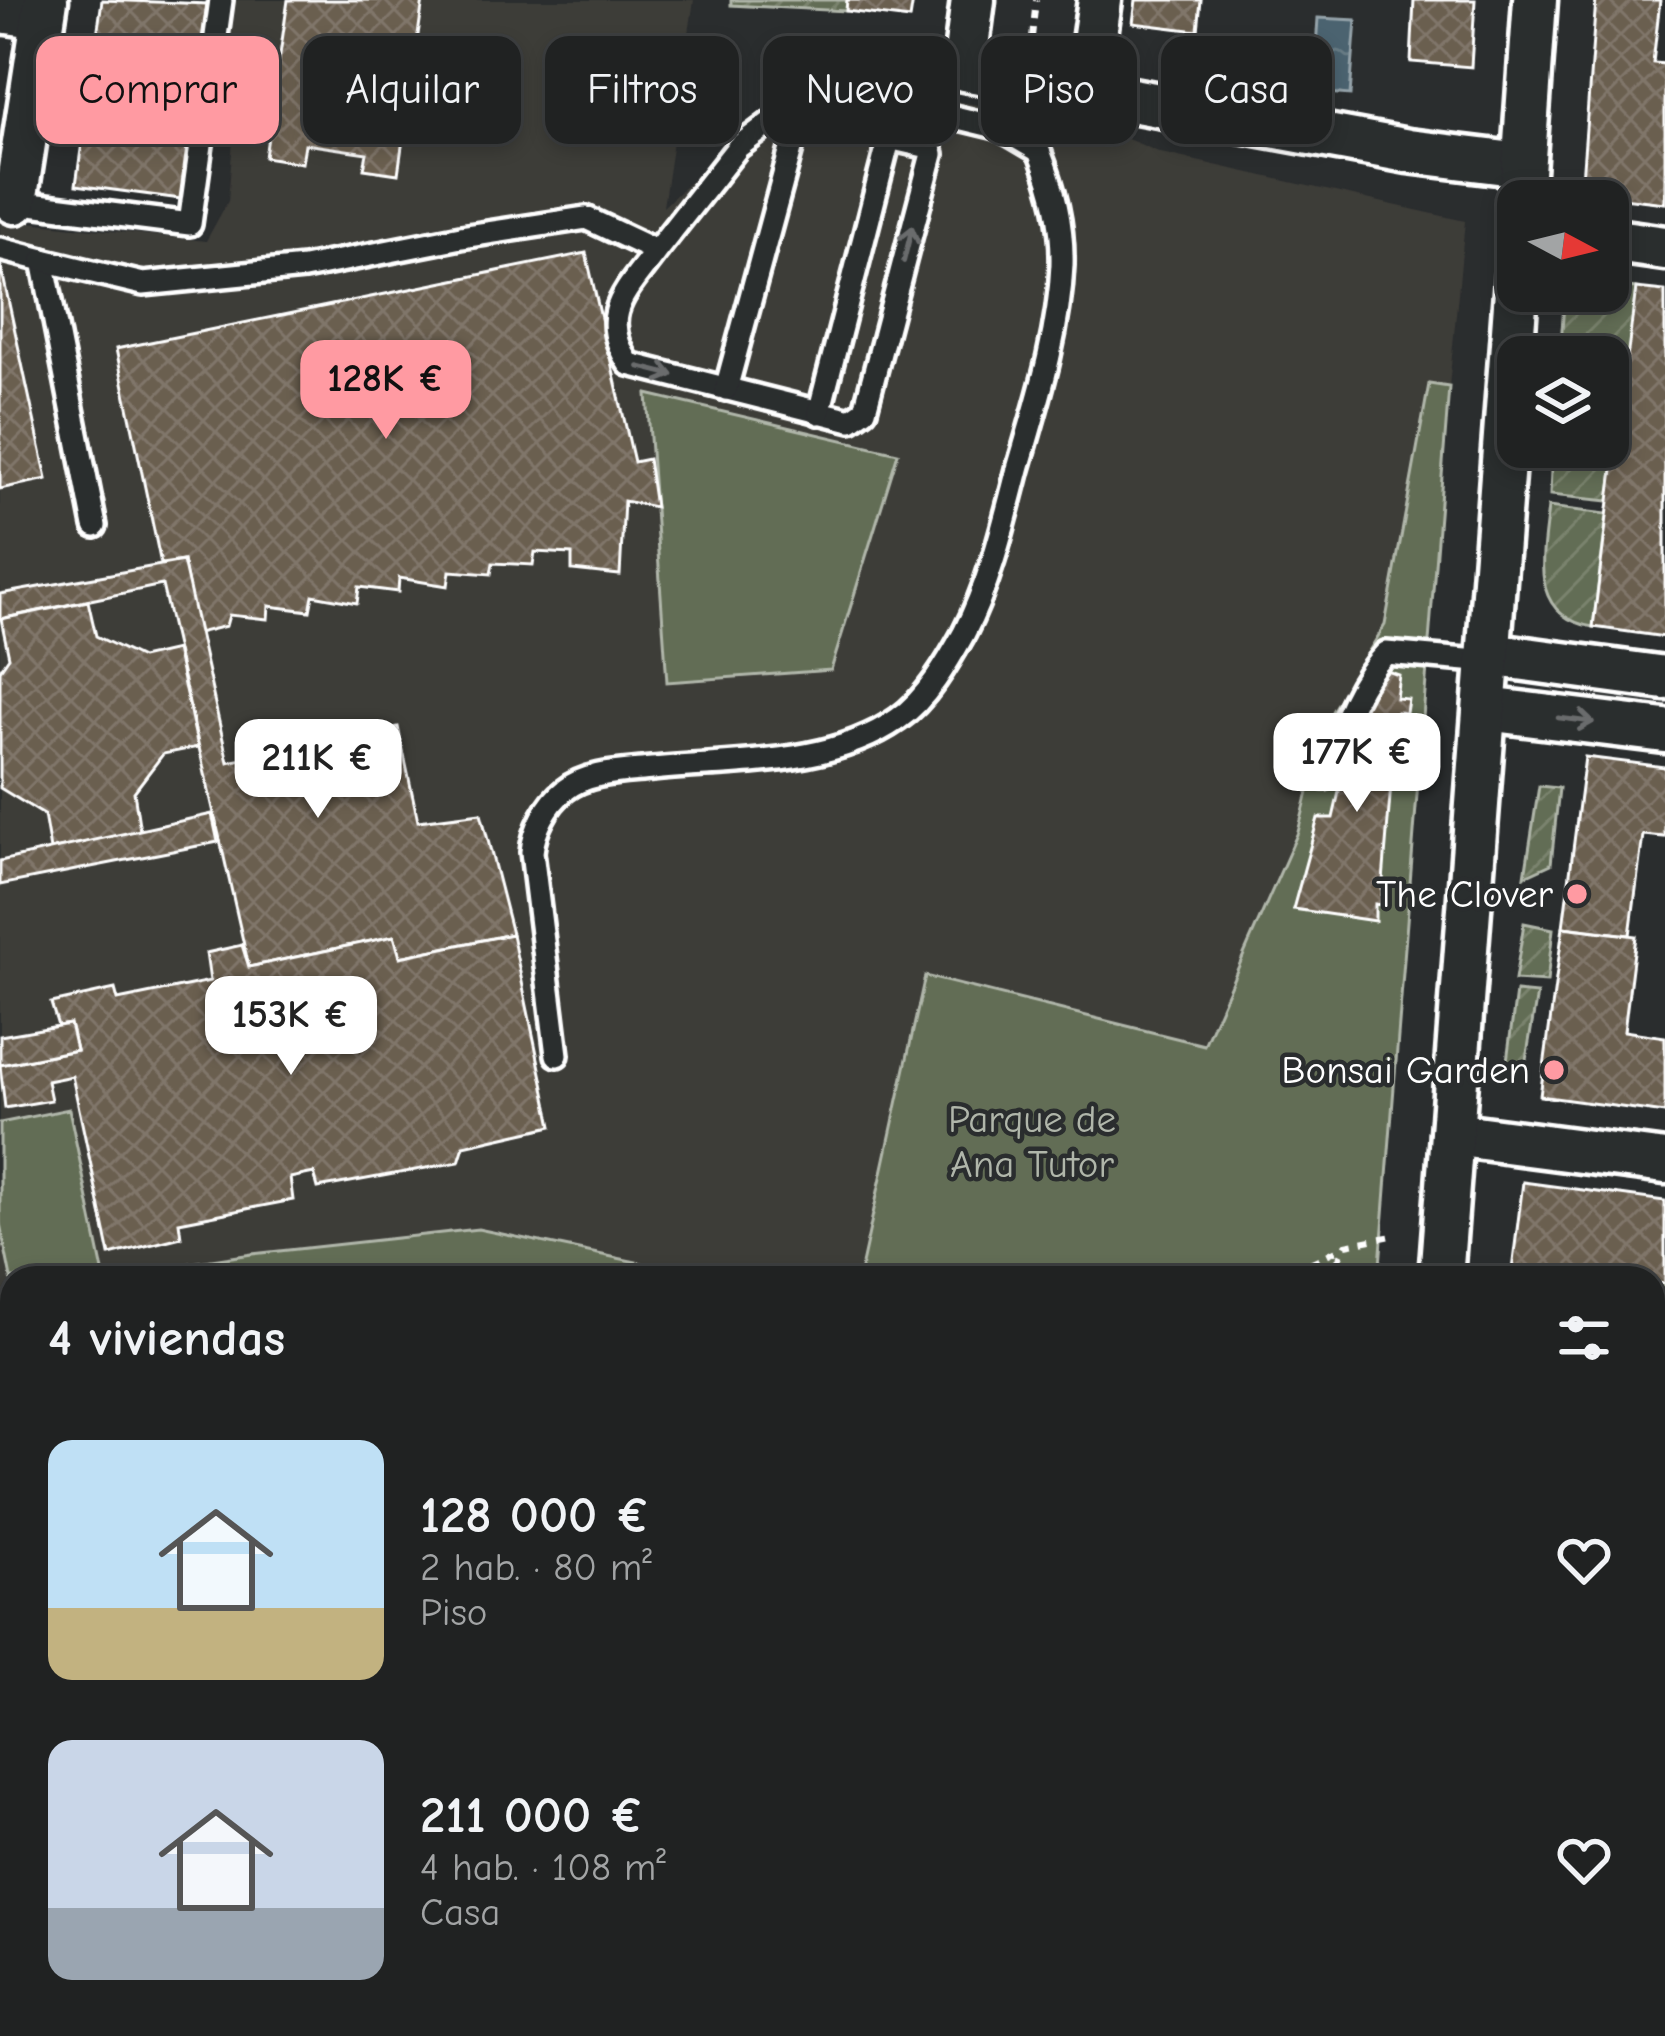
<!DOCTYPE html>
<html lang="es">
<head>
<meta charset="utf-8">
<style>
  body { margin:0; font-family:"Comic Neue",sans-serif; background:#2d2f2f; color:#f1f3f6; height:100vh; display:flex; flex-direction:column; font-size:45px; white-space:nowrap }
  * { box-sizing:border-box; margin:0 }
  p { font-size:39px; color:#a2a4a5 }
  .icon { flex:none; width:66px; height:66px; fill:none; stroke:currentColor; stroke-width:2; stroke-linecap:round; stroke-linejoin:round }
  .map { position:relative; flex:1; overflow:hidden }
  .drawer { position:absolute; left:0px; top:1266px; width:1665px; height:771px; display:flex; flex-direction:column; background:#202222; border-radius:36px 36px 0 0; box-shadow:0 6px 18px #0003,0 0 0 3px #3d3f40 }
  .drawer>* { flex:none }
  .guide { position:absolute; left:36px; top:36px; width:1593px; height:108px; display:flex; gap:24px }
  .needle { width:78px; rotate:97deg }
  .buttons { position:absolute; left:1497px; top:180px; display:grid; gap:24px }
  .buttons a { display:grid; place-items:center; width:132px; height:132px; border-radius:24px; background:#202222; box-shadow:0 6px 18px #0003,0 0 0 3px #3d3f40; font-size:60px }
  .price { position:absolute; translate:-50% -102px; padding:0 27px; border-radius:24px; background:#fff; color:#222; font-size:39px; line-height:78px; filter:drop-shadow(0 3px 6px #0008) }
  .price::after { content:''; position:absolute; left:50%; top:72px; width:36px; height:27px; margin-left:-18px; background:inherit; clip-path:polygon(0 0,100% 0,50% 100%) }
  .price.on { background:#ff9aa2; color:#111 }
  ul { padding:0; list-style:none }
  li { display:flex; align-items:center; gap:36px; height:300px; padding:0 48px }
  li span { display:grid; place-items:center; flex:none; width:336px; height:240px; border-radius:24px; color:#555 }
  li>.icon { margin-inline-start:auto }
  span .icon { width:144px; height:144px; fill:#fffc; stroke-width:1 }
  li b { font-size:51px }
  h2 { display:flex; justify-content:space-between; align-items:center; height:144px; padding:0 48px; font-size:51px }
  .pill { padding:0 42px; border-radius:24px; background:#202222; box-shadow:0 6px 18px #0003,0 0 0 3px #3d3f40; font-size:42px; line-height:108px }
  .pill.on { background:#ff9aa2; color:#111 }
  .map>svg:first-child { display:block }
  .built { fill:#3d3c38 }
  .green { fill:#626d54; stroke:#b0b6aa; stroke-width:3 }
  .garden { fill:url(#garden-furrows); stroke:#b0b6aa; stroke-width:3 }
  .water { fill:url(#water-ripples); stroke:#94a2a9; stroke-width:3 }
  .building { fill:url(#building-cross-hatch); stroke:#fff; stroke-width:3 }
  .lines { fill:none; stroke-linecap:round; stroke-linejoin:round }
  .service-casing { stroke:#fff; stroke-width:30 }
  .minor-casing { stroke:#fff; stroke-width:51 }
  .tertiary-casing { stroke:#fff; stroke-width:63 }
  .secondary-casing { stroke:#fff; stroke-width:69 }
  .motorway-casing { stroke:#fff; stroke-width:75 }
  .path { stroke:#fff; stroke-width:6; stroke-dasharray:9 9; stroke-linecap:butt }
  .service { stroke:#2a2d2e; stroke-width:21 }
  .minor { stroke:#2a2d2e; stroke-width:42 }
  .tertiary { stroke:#2a2d2e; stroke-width:54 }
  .secondary { stroke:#2a2d2e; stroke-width:60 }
  .motorway { stroke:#2a2d2e; stroke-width:66 }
  .oneway { stroke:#6a6c6d }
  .poi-dot { fill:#ff9aa2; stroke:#2a2d2e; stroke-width:4.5 }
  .labels { text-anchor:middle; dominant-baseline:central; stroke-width:9; stroke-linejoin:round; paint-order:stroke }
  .poi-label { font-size:39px; fill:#fff; stroke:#2a2d2e; text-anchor:end }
  .park-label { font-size:39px; fill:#b0b6aa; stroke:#2a2d2e }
</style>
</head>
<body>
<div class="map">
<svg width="1665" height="2036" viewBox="0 0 1665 2036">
  <defs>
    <pattern id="garden-furrows" width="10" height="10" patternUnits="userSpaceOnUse" patternTransform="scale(3)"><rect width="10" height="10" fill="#626d54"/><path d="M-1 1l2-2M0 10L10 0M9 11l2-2" fill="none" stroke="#7a836e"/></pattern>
    <pattern id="water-ripples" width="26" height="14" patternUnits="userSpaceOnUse" patternTransform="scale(3)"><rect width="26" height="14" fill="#4c6470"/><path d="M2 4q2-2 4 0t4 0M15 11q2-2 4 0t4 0" fill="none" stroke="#677b85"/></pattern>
    <pattern id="building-cross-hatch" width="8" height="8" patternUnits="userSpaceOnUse" patternTransform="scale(3)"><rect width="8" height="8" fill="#6a5e50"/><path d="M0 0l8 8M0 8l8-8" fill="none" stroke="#80766a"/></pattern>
  </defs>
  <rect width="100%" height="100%" fill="#2a2d2e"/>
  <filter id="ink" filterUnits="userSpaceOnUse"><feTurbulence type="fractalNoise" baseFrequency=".00833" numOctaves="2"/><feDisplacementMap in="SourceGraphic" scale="24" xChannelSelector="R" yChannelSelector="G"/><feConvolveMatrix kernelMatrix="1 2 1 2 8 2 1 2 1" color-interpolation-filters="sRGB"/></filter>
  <g filter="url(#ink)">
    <polygon class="built" points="228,0 694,0 663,207 802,77 1087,122 1161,153 1465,221 1449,387 1429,385 1385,625 1326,721 1298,832 1204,1046 925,977 859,1278 713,1278 478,1229 245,1278 12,1278 12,1508 0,1511 0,219 206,241 228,201 235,116 213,113"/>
    <g class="green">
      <polygon points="1429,384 1449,387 1379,1278 859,1278 925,976 1204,1045 1298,832 1326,721 1385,625"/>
      <polygon points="647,394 898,453 831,670 667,682"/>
      <polygon points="69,1109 104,1276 252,1254 478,1229 713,1278 12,1278 12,1283 0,1223 0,1123"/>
      <polygon points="12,1296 12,2025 245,2025 227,2036 0,2036 0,1298"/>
      <polygon points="1653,1859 1665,1860 1665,2036 689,2036 714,2025 1653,2025"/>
    </g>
    <g class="garden">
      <polygon points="731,0 847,0 846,11 731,5"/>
      <polygon points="1608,284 1636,288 1627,366 1608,364 1608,357 1560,357 1565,291 1608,291"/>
      <polygon points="1608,418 1620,419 1609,501 1550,495 1552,447 1608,447"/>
      <path d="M1548 507 1607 514 1593 627C1527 615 1543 556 1548 507Z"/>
      <polygon points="1539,786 1559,788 1551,864 1525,876"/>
      <polygon points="1524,923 1553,929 1547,982 1515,980"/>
      <polygon points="1516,992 1537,994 1525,1066 1507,1061"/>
      <polygon points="1656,1283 1665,1284 1665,1583 1653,1593"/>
    </g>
    <polygon class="water" points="1318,18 1356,20 1350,95 1313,92"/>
    <g class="building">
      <polygon points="102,0 208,4 199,70 94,57"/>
      <polygon points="288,0 423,0 398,174 364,169 367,153 305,144 302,163 265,157"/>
      <polygon points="847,0 913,0 910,19 846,11"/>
      <polygon points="1136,0 1201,0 1198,31 1133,23"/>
      <polygon points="1414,0 1475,0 1471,67 1411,62"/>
      <polygon points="1596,0 1660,0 1653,63 1665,64 1665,203 1581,193"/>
      <polygon points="94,57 199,70 190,135 85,121"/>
      <polygon points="85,121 190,135 181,199 76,185"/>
      <polygon points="586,253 634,462 648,459 655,507 624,501 620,575 572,570 572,554 535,552 533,565 493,563 491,574 450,571 448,586 399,578 398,592 359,587 357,603 313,595 310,611 269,606 268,619 229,615 226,626 198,633 183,561 161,564 116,349"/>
      <polygon points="0,262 47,479 0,489"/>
      <polygon points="1636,288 1665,291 1665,637 1593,627"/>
      <polygon points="183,561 228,762 398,727 418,821 481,813 512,934 400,957 394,936 249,967 162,585 0,619 0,594"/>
      <polygon points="88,601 96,636 141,658 176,650 198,747 163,754 134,792 140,831 50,850 44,815 0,788 0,670 9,657 1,619"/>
      <polygon points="1384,670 1399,675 1396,698 1408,699 1406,713 1397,712 1381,905 1375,904 1375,921 1293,909 1318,818 1333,818 1344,770 1357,771 1359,763 1335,762 1362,699"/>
      <polygon points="1585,757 1665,767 1665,837 1643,835 1630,935 1563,927"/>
      <polygon points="212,814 218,842 0,885 0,861"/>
      <polygon points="1563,927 1636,936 1624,1031 1665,1037 1665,1113 1540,1096"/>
      <polygon points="512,934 552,1126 464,1146 459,1162 318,1188 314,1173 290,1178 293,1200 179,1222 181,1237 110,1255 72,1076 47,1081 51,1100 5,1108 0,1065 76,1050 70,1024 58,1026 51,1003 115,989 118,1000 210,981 206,953 242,945 249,967 394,936 400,957"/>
      <polygon points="70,1024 76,1050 0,1065 0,1036"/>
      <polygon points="1523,1182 1665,1201 1665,1284 1656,1283 1653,1303 1653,1278 1511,1278"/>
      <polygon points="1665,1583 1665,1716 1653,1714 1653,1593"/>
    </g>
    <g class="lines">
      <defs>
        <g id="service">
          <polyline points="15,202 190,224 221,0"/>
          <polyline points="0,249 43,260 95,526"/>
          <path d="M43 260 143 284 304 268 461 237 586 218 656 251 738 147 782 114 929 147 932 154 865 410 851 420 629 364C597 314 626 292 656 251"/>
          <polyline points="726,389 800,116"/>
          <polyline points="819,413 890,136"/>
          <path d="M1324 778C1340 735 1353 686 1386 653L1489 662"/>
          <path d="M557 1055 532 852C534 830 547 804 565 790 587 772 624 772 652 769 732 761 830 767 898 719 926 700 948 662 964 633 990 583 1004 523 1018 469 1037 403 1059 335 1062 265 1063 224 1054 189 1039 151L1000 128 913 107 861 129"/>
        </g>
        <g id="minor">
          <polyline points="973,0 964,69 1408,151 1522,165"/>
          <polyline points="0,11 43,17"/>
          <polyline points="1087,91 1100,0"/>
          <polyline points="1521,201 1535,0"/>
          <polyline points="15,202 46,0"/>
          <polyline points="1608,240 1665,248"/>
          <polyline points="1489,654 1665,678"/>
          <polyline points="1486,709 1665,731"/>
          <polyline points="1452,1134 1665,1162"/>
          <polyline points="1441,1278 1518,265"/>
        </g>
        <g id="tertiary">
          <polyline points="296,2036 314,2025"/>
          <polyline points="601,2036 622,2025"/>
        </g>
        <polyline id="secondary" points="1653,1776 1665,1777"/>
        <g id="motorway">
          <polyline points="381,2036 400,2025"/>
          <polyline points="496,2036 515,2025"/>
        </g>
      </defs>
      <use href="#service" class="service-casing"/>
      <use href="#minor" class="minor-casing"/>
      <use href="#tertiary" class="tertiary-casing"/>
      <use href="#secondary" class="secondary-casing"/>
      <use href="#motorway" class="motorway-casing"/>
      <g class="path">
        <polyline points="1032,37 1036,0"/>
        <polyline points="1279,1278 1343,1247"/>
        <polyline points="1329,1278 1346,1245 1392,1236"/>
        <polyline points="0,1711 12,1717"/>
        <polyline points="1653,1850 1665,1851"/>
        <polyline points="0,1939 12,1943"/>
        <polyline points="23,2036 40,2025"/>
      </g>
      <use href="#service" class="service"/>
      <use href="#minor" class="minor"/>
      <use href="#tertiary" class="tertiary"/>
      <use href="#secondary" class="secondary"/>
      <use href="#motorway" class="motorway"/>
    </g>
    <defs><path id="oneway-shaft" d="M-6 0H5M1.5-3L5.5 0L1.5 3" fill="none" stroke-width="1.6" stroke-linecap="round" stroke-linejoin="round" transform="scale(3)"/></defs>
    <g class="oneway">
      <use href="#oneway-shaft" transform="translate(908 244) rotate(-76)"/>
      <use href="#oneway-shaft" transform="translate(656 371) rotate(14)"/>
      <use href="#oneway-shaft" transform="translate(1576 720) rotate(7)"/>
    </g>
  </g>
  <g class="poi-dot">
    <circle cx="1577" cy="894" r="12"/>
    <circle cx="1554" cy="1070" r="12"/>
  </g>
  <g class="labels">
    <g class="poi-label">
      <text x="1553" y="894">The Clover</text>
      <text x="1530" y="1070">Bonsai Garden</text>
    </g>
    <g class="park-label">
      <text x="1032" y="1119">Parque de<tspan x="1032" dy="45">Ana Tutor</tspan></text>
    </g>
  </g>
</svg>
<div class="buttons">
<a><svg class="needle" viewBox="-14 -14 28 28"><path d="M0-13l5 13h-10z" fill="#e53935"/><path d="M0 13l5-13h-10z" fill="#a2a4a5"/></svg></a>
<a><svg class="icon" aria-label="layers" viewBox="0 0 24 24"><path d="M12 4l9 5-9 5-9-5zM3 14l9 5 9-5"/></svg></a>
</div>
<b class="price on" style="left:386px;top:442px">128K €</b>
<b class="price" style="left:1357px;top:815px">177K €</b>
<b class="price" style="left:318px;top:821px">211K €</b>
<b class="price" style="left:291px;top:1078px">153K €</b>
<div class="guide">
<a class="pill on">Comprar</a>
<a class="pill">Alquilar</a>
<a class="pill">Filtros</a>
<a class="pill">Nuevo</a>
<a class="pill">Piso</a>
<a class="pill">Casa</a>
</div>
<section class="drawer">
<h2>4 viviendas<svg class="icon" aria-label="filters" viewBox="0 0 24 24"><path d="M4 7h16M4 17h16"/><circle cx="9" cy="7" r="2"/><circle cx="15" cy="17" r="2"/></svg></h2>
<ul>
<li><span style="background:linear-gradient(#bfe0f5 70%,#c2b280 0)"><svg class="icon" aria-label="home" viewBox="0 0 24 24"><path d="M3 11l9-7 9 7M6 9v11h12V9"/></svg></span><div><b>128 000 €</b><p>2 hab. · 80 m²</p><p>Piso</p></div><svg class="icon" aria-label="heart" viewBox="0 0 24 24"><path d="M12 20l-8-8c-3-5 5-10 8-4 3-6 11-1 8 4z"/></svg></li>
<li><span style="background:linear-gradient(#c9d6e8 70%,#9aa5b1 0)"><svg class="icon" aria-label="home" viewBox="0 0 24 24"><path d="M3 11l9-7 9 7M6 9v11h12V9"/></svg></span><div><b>211 000 €</b><p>4 hab. · 108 m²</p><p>Casa</p></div><svg class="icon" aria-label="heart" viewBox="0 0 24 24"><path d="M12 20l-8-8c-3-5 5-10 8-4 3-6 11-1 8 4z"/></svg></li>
</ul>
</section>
</div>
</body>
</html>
